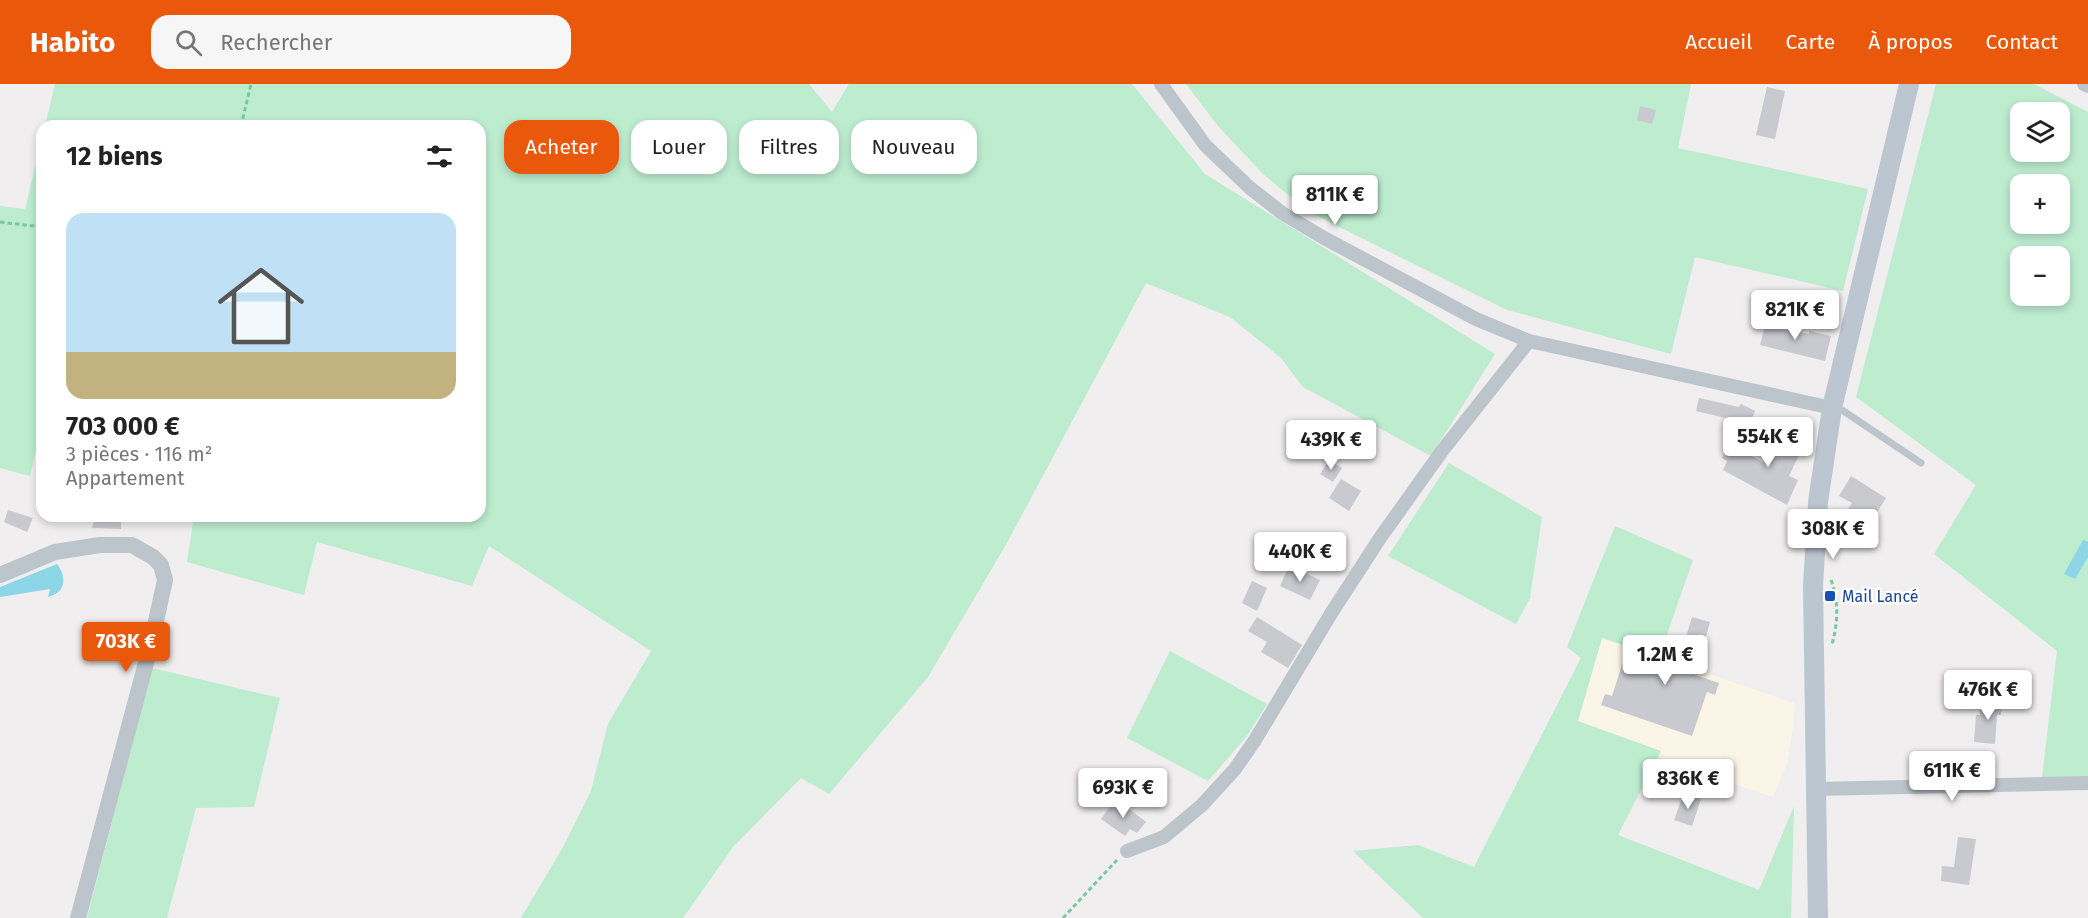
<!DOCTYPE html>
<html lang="fr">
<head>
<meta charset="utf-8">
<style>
  body { margin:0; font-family:"Fira Sans",sans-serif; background:#f6f6f6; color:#222; height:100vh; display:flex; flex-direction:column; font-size:22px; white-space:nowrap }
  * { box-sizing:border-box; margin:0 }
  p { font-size:20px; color:#767676 }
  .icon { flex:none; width:33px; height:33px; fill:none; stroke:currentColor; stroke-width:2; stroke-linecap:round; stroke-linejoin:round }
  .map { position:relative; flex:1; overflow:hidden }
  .details { position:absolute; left:36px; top:36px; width:450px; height:402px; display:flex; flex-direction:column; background:#fff; border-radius:18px; box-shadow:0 3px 9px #0003 }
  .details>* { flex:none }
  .banner { position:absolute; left:504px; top:36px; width:570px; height:54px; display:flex; gap:12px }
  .tools { position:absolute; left:2010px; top:18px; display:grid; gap:12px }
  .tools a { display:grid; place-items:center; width:60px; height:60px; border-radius:12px; background:#fff; box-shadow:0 3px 9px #0003; font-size:30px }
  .price { position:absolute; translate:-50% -51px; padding:0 14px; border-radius:6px; background:#fff; color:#222; font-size:20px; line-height:39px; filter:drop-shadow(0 2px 3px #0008) }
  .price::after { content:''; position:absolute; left:50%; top:36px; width:18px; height:14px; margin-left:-9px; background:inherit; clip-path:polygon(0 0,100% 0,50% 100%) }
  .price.active { background:#ea580c; color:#fff }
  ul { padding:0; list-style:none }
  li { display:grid; align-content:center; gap:12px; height:318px; padding:0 30px }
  li span { display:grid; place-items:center; height:186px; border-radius:18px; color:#555 }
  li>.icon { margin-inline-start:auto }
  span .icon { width:108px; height:108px; fill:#fffc; stroke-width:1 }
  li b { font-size:26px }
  h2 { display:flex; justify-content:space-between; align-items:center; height:72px; padding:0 30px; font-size:26px }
  .chip { padding:0 21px; border-radius:18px; background:#fff; box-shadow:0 3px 9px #0003; font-size:21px; line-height:54px }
  .chip.active { background:#ea580c; color:#fff }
  header { display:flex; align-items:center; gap:36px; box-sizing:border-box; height:84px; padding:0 30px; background:#ea580c; color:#fff }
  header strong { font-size:28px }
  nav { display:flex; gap:33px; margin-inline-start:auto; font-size:21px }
  .search { width:420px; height:54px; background:#f6f6f6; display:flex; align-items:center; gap:15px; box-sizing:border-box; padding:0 21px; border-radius:18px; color:#767676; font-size:22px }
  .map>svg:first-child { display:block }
  .commercial { fill:#fbf5e7 }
  .green { fill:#bdeccf; fill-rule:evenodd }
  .water { fill:#8cd6e8 }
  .building { fill:#c8cad0 }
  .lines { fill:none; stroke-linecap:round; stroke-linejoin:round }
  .path { stroke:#77c99f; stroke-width:3; stroke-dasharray:4.5 3; stroke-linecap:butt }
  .service { stroke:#bdc5cc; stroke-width:7 }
  .minor { stroke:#bdc5cc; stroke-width:14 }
  .tertiary { stroke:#bdc5cc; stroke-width:16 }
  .secondary { stroke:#bcc6d1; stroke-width:20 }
  .transit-dot { fill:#1a4fb4; stroke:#fff; stroke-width:2 }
  .labels { text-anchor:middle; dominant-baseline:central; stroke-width:5; stroke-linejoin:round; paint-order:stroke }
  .transit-label { font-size:16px; fill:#164399; stroke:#fff; text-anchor:start }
</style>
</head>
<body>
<header>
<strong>Habito</strong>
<div class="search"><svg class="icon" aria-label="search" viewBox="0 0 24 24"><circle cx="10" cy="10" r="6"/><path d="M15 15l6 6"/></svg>Rechercher</div>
<nav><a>Accueil</a><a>Carte</a><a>À propos</a><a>Contact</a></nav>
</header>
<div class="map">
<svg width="2088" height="834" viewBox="0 0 2088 834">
  <rect width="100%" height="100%" fill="#f0eeee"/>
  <polygon class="commercial" points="1602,553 1794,619 1793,644 1787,680 1773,713 1658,674 1661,667 1578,638"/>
  <g class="green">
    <polygon points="55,0 809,0 832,28 849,0 1132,0 1205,90 1495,270 1431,372 1303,303 1281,274 1230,233 1146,199 1008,457 928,593 829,710 801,694 733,763 683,834 521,834 562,765 591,707 608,640 651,567 489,462 472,502 317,458 304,511 187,478 194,432 480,432 480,42 45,42"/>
    <polygon points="1186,0 1691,0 1678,64 1868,105 1843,207 1695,173 1671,270 1507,226 1307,127 1262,89 1218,42"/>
    <path d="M1936 0H2034L2088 28V693H2042L2057 567 1934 470 1976 401 1856 313ZM2020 28H2060V68H2020ZM2020 100H2060V140H2020ZM2020 172H2060V212H2020Z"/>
    <polygon points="42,55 42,340 30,392 0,384 0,122 25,125"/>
    <polygon points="1449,379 1542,433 1530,514 1516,540 1388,472"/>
    <polygon points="1615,442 1693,476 1659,573 1602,554 1578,637 1661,667 1618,751 1759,806 1794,722 1791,834 1423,834 1353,767 1418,761 1474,783 1581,574 1567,563"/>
    <polygon points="1170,567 1267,620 1247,652 1208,697 1127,654"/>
    <polygon points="152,584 280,614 254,723 196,724 167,834 87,834"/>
  </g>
  <g class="water">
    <polygon points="2083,456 2088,458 2088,473 2075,495 2064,490"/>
    <path d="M57 480C67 493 66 509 48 513L50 505 0 513V503Z"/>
  </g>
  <g class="building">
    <polygon points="1767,3 1785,7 1775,55 1756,51"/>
    <polygon points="1640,22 1656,26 1652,40 1637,36"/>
    <polygon points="1767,235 1784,240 1783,245 1809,250 1809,247 1831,252 1825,277 1760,261"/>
    <polygon points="1699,314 1739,323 1741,320 1755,327 1745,351 1730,344 1734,336 1696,327"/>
    <polygon points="1786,348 1806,357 1789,392 1798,396 1787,421 1723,386 1727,377 1722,374 1729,360 1767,380"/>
    <polygon points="1329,376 1342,384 1333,398 1320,390"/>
    <polygon points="1851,392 1886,414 1871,438 1862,448 1852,439 1857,433 1848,425 1852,419 1839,412"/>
    <polygon points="1341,395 1361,407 1349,427 1329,414"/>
    <polygon points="8,426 33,434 27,448 4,438"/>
    <polygon points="95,432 121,432 121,445 92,444"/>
    <polygon points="1289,482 1320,496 1310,516 1280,502"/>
    <polygon points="1252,497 1267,504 1257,527 1242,519"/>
    <polygon points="1257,533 1302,561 1288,584 1261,568 1267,558 1248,547"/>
    <polygon points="1692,533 1710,538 1695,591 1719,599 1715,611 1707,608 1692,652 1601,621 1605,610 1612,612 1626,568 1675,584 1677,583"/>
    <polygon points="1980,614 2002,615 2001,631 1997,631 1995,660 1974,658 1976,631 1980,631"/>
    <polygon points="1684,709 1701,715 1692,742 1674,736"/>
    <polygon points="1120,718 1146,738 1137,749 1130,745 1125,752 1101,735 1111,721 1115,724"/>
    <polygon points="1958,753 1976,755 1969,801 1941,797 1942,782 1954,783"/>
  </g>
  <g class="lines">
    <g class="path">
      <polyline points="241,42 251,0"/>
      <polyline points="0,138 42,143"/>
      <path d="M1831 496C1839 517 1838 539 1832 560"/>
      <polyline points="1063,834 1117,776"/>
    </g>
    <polyline class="service" points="1835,324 1842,326 1921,379"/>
    <g class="minor">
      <polyline points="1161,0 1205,61 1250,104 1282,129 1324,154 1476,235 1529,257 1832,324"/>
      <polyline points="2084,0 2088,2"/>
      <polyline points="1815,705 2088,699"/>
      <polyline points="1127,767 1164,753 1202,721 1235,685 1255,656 1332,528 1380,454 1442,367 1529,257"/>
    </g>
    <polyline class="tertiary" points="0,491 55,468 100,461 132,461 153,473 161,481 165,496 151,560 78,834"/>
    <polyline class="secondary" points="1818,834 1813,502 1818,418 1832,324 1909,0"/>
  </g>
  <rect class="transit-dot" x="1824" y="506" width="12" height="12" rx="3"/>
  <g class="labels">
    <g class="transit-label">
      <text x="1842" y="512">Mail Lancé</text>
    </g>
  </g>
</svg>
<div class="tools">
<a><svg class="icon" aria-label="layers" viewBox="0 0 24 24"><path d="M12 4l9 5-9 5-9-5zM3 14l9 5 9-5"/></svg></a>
<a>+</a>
<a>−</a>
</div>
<b class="price" style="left:1335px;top:142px">811K €</b>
<b class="price" style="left:1795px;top:257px">821K €</b>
<b class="price" style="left:1768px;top:384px">554K €</b>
<b class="price" style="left:1331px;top:387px">439K €</b>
<b class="price" style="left:1833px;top:476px">308K €</b>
<b class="price" style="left:1300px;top:499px">440K €</b>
<b class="price active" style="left:126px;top:589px">703K €</b>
<b class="price" style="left:1665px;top:602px">1.2M €</b>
<b class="price" style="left:1988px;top:637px">476K €</b>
<b class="price" style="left:1952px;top:718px">611K €</b>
<b class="price" style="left:1688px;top:726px">836K €</b>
<b class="price" style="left:1123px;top:735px">693K €</b>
<div class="banner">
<a class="chip active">Acheter</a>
<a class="chip">Louer</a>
<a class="chip">Filtres</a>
<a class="chip">Nouveau</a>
</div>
<section class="details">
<h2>12 biens<svg class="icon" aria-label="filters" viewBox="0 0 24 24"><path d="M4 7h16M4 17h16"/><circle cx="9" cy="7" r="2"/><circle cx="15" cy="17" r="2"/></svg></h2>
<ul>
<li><span style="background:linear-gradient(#bfe0f5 75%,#c2b280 0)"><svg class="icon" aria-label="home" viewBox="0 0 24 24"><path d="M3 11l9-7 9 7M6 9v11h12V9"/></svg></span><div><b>703 000 €</b><p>3 pièces · 116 m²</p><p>Appartement</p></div></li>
</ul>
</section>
</div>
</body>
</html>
